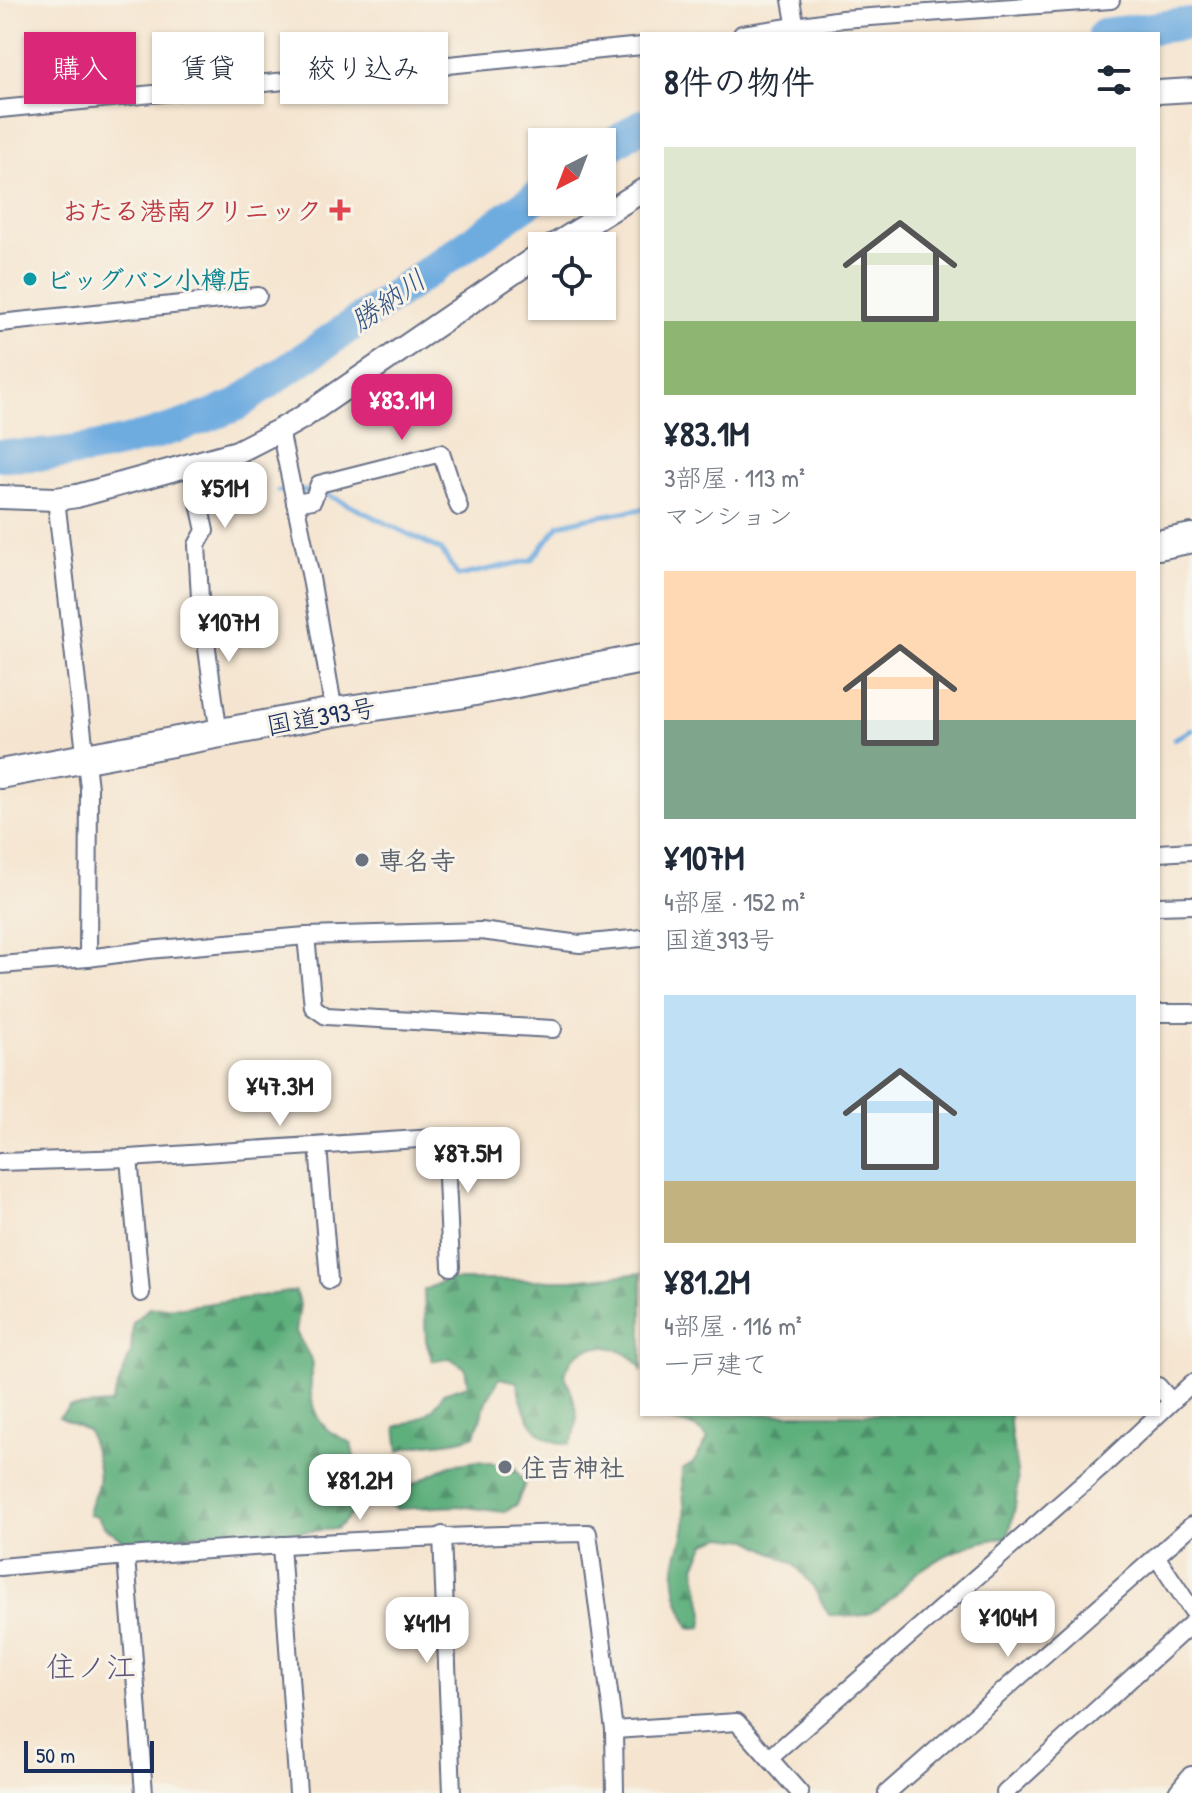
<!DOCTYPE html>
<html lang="ja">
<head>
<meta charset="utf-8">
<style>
  body { margin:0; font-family:"Patrick Hand","Klee One",sans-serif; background:#f6f6f7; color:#1f2937; height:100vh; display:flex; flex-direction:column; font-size:30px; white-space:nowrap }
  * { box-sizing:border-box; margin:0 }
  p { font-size:26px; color:#747a83 }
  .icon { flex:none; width:44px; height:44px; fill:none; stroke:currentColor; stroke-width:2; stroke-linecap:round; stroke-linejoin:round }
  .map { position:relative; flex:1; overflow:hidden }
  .drawer { position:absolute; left:640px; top:32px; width:520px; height:1384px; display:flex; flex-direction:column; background:#fff; border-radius:0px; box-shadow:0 2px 6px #0004 }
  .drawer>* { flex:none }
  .guide { position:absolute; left:24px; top:32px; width:496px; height:72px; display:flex; gap:16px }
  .needle { width:52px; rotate:222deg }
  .fabs { position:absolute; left:528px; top:128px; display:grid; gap:16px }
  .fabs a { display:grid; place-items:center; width:88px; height:88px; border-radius:0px; background:#fff; box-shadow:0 2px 6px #0004; font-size:40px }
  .scale { position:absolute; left:24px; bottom:20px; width:130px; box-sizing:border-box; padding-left:8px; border:4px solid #1b2f5e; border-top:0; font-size:22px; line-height:28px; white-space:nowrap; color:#1b2f5e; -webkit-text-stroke:6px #f7f3e8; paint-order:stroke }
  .price { position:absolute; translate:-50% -68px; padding:0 18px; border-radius:16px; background:#fff; color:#222; font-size:26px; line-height:52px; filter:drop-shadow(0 2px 4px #0008) }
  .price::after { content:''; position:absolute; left:50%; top:48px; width:24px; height:18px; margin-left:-12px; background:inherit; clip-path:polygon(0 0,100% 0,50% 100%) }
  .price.on { background:#db2777; color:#fff }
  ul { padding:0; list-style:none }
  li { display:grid; align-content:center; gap:16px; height:424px; padding:0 24px }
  li span { display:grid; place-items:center; height:248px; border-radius:0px; color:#555 }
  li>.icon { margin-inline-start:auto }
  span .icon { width:144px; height:144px; fill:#fffc; stroke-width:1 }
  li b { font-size:34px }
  h2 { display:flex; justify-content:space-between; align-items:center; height:96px; padding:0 24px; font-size:34px }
  .pill { padding:0 28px; border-radius:0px; background:#fff; box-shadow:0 2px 6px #0004; font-size:28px; line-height:72px }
  .pill.on { background:#db2777; color:#fff }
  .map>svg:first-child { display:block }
  .forest { fill:url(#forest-firs); stroke:#3c6f6d; stroke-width:2 }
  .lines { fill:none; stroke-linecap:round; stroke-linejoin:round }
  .stream { stroke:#6eace0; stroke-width:5 }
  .river { stroke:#6eace0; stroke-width:32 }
  .street-casing { stroke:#676f86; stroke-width:20 }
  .secondary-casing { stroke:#676f86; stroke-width:26 }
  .highway-casing { stroke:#676f86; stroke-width:32 }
  .street { stroke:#fff; stroke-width:16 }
  .secondary { stroke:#fff; stroke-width:22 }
  .highway { stroke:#fff; stroke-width:28 }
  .health-dot { fill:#e0444e; stroke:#f7f3e8; stroke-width:3 }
  .culture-dot { fill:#0f9aa8; stroke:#f7f3e8; stroke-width:3 }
  .worship-dot { fill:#6b7280; stroke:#f7f3e8; stroke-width:3 }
  .labels { text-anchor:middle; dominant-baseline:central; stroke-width:6; stroke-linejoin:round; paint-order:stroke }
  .health-label { font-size:26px; font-weight:bold; fill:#be3a42; stroke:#f7f3e8; text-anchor:end }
  .culture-label { font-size:26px; font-weight:bold; fill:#0d838f; stroke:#f7f3e8; text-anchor:start }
  .street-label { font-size:26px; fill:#1b2f5e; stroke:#f7f3e8 }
  .worship-label { font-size:26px; font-weight:bold; fill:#5b616d; stroke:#f7f3e8; text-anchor:start }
  .water-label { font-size:28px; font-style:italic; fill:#345485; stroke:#f7f3e8 }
  .quarter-label { font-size:30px; fill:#5e5278; stroke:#f7f3e8 }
</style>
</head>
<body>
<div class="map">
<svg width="1192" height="1793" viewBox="0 0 1192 1793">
  <defs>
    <pattern id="forest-firs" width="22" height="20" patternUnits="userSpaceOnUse" patternTransform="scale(2)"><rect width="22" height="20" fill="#5daf7c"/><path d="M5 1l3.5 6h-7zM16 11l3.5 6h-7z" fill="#4c8f69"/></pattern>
  </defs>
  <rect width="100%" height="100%" fill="#f7f3e8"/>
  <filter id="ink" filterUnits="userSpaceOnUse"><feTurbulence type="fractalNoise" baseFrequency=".0125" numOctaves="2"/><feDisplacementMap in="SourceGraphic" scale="16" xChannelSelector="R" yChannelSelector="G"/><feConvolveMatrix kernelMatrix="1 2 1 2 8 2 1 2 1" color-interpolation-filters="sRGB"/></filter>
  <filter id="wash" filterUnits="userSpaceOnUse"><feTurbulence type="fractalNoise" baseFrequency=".006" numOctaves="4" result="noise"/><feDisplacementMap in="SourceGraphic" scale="32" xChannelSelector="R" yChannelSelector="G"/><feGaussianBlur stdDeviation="1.8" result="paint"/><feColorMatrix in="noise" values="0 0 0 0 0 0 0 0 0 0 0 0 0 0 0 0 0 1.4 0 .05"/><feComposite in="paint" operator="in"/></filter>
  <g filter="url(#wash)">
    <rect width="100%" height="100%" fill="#f5e5d0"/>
    <g class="forest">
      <path d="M642 1273V1372C633 1347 595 1339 575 1356 571 1360 567 1368 564 1373 573 1396 585 1421 569 1444 534 1443 523 1413 517 1382L500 1378 486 1401 475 1435C450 1446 423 1440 399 1451L396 1427C417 1421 435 1414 443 1393L468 1385 465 1368 450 1358 433 1361 426 1341 424 1290 446 1280H573Z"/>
      <path d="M295 1291 300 1304 296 1332 313 1363C309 1385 308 1413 328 1430 334 1435 344 1439 351 1443L360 1484 358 1508 336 1529 287 1533 236 1531 124 1541 104 1526 97 1516 89 1515C88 1503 96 1495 98 1483 101 1467 92 1446 88 1431L59 1417 69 1407 111 1404 131 1352 133 1323 149 1308 183 1307Z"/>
      <path d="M657 1414H1010C1009 1435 1015 1452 1017 1472 1019 1494 1014 1516 1008 1537 975 1541 943 1554 915 1574 907 1581 901 1590 893 1597 871 1618 857 1618 829 1615L811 1583 794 1564 749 1540 722 1537 706 1543 695 1566 704 1614 702 1627 690 1628C681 1609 673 1590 675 1568 677 1550 687 1533 685 1513 684 1498 681 1486 682 1470L693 1463 708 1439C697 1424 677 1422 659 1419Z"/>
      <polygon points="478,1461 514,1467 525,1484 516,1505 503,1512 458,1506 397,1509 390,1505 389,1496 450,1465"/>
    </g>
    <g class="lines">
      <g class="stream">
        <polyline points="278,491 320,491 441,550 458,576 532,560 559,525 588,518 642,509"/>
        <polyline points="1174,739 1192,730"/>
      </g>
      <g class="river">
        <polyline points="1104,34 1192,23"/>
        <polyline points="602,151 642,125"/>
        <path d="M0 455C77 459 164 435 235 406L542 193"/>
      </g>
    </g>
  </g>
  <g filter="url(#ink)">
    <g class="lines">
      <defs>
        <g id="street">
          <polyline points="791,0 796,28"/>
          <polyline points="742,34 842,19 1111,0"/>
          <polyline points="0,109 642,46"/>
          <polyline points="0,323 258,296"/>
          <polyline points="280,430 311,578 334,712"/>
          <polyline points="191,466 205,531 197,545 200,598 219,735"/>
          <polyline points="56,499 89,788 88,958"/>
          <polyline points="295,503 313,500 319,484 441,453 459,507"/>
          <polyline points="1158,853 1192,851"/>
          <polyline points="1158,906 1192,905"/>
          <polyline points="306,936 313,1007 326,1016 553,1029"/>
          <polyline points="0,965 88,958 148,950 306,936 481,931 580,944 642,938"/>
          <polyline points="1158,1013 1192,1013"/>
          <polyline points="318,1146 329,1280"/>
          <polyline points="129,1158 141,1293"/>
          <polyline points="0,1162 129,1158 434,1138 446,1156 451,1267"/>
          <polyline points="1158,1386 1171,1401"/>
          <polyline points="442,1535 452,1793"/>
          <polyline points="281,1545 298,1793"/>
          <polyline points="126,1556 144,1793"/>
          <polyline points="1156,1556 1192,1610"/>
          <path d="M0 1567C195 1549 391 1536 588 1533L614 1730 615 1793"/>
          <polyline points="614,1730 737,1722 800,1793"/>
          <polyline points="771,1757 1101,1468 1192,1383"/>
          <polyline points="887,1793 1192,1525"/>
          <polyline points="1005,1793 1192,1623"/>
        </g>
        <g id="secondary">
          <polyline points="1158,92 1192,90"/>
          <polyline points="553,246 642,191"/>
          <polyline points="0,497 56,499 77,496 237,452 280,430 303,417 542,253"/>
          <polyline points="1180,1793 1192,1778"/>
        </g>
        <g id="highway">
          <polyline points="1158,545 1192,538"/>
          <polyline points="0,774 334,712 459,694 642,659"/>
        </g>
      </defs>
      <use href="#street" class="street-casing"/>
      <use href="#secondary" class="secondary-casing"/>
      <use href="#highway" class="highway-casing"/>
      <use href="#street" class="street"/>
      <use href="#secondary" class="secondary"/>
      <use href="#highway" class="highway"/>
    </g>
  </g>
  <path class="health-dot" d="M336 198h8v8h8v8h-8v8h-8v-8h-8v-8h8z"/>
  <circle class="culture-dot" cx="30" cy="279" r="8"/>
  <g class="worship-dot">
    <circle cx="362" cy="860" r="8"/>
    <circle cx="505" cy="1467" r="8"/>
  </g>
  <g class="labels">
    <g class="health-label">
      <text x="322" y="210">おたる港南クリニック</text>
    </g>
    <g class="culture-label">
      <text x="46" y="279">ビッグバン小樽店</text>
    </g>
    <g class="street-label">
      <text transform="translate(321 716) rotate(-10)">国道393号</text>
    </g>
    <g class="worship-label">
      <text x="378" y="860">専名寺</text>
      <text x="521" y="1467">住吉神社</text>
    </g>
    <g class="water-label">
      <text transform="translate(388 300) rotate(-35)">勝納川</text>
    </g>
    <g class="quarter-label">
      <text x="91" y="1666">住ノ江</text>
    </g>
  </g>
</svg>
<div class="fabs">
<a><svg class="needle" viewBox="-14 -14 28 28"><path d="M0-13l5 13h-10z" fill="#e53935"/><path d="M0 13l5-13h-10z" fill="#747a83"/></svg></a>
<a><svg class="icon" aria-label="locate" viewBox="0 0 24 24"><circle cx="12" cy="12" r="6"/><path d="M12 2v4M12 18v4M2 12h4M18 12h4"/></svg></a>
</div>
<div class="scale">50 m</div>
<b class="price on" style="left:402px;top:442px">¥83.1M</b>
<b class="price" style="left:225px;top:530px">¥51M</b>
<b class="price" style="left:229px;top:664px">¥107M</b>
<b class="price" style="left:280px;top:1128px">¥47.3M</b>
<b class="price" style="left:468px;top:1195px">¥87.5M</b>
<b class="price" style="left:360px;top:1522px">¥81.2M</b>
<b class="price" style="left:1008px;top:1659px">¥104M</b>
<b class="price" style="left:427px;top:1665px">¥41M</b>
<div class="guide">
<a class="pill on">購入</a>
<a class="pill">賃貸</a>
<a class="pill">絞り込み</a>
</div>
<section class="drawer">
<h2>8件の物件<svg class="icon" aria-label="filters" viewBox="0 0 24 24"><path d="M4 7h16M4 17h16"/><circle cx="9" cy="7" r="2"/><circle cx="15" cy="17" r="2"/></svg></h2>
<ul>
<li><span style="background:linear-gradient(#dfe7d0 70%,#8fb573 0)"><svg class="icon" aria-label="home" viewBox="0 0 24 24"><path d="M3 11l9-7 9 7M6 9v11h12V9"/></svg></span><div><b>¥83.1M</b><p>3部屋 · 113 m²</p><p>マンション</p></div></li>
<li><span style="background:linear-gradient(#ffd9b3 60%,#7fa58c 0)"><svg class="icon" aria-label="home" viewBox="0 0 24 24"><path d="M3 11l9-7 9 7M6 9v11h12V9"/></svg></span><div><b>¥107M</b><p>4部屋 · 152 m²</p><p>国道393号</p></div></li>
<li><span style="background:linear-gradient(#bfe0f5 75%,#c2b280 0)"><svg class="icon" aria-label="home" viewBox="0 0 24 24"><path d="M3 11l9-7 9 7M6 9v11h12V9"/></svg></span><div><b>¥81.2M</b><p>4部屋 · 116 m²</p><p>一戸建て</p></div></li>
</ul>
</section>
</div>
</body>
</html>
